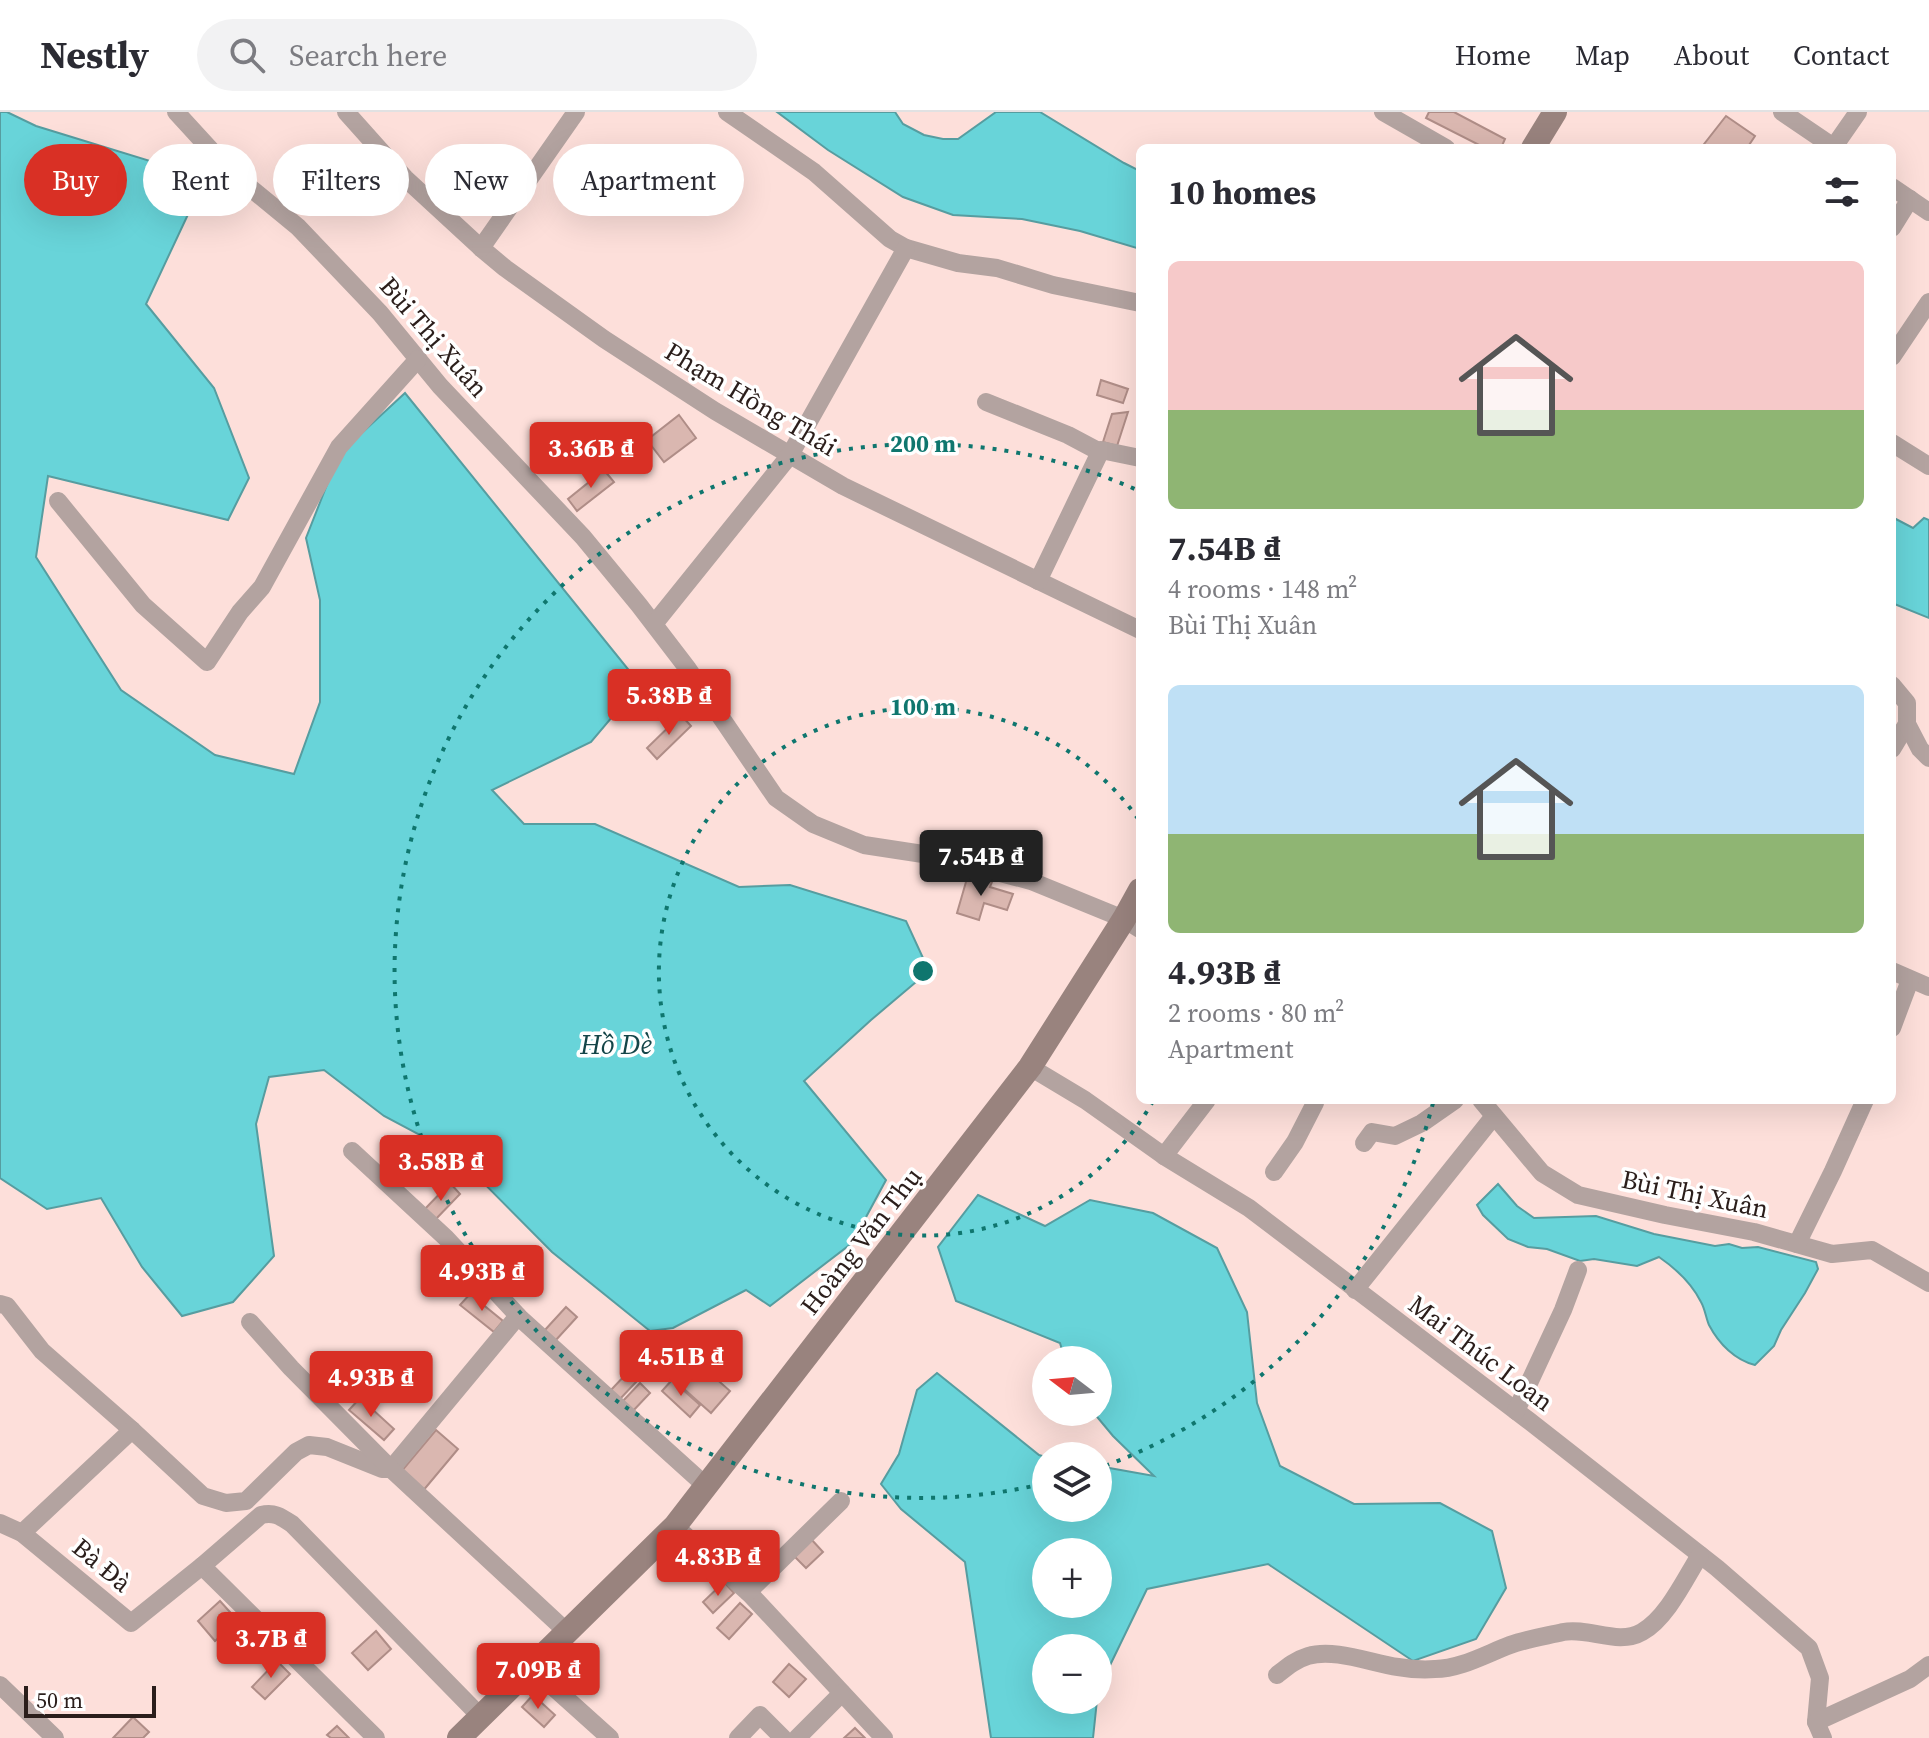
<!DOCTYPE html>
<html lang="en">
<head>
<meta charset="utf-8">
<style>
  body { margin:0; font-family:"Source Serif 4",serif; background:#f2f2f3; color:#2b2b33; height:100vh; display:flex; flex-direction:column; font-size:30px; white-space:nowrap }
  * { box-sizing:border-box; margin:0 }
  p { font-size:26px; color:#7c7c81 }
  .icon { flex:none; width:44px; height:44px; fill:none; stroke:currentColor; stroke-width:2; stroke-linecap:round; stroke-linejoin:round }
  .map { position:relative; flex:1; overflow:hidden }
  .details { position:absolute; left:1136px; top:32px; width:760px; height:960px; display:flex; flex-direction:column; background:#fff; border-radius:12px; box-shadow:0 8px 32px #0002 }
  .details>* { flex:none }
  .guide { position:absolute; left:24px; top:32px; width:760px; height:72px; display:flex; gap:16px }
  .needle { width:52px; rotate:286deg }
  .fabs { position:absolute; left:1032px; top:1234px; display:grid; gap:16px }
  .fabs a { display:grid; place-items:center; width:80px; height:80px; border-radius:50%; background:#fff; box-shadow:0 8px 32px #0002; font-size:40px }
  .scale { position:absolute; left:24px; bottom:20px; width:132px; box-sizing:border-box; padding-left:8px; border:4px solid #2b1e1b; border-top:0; font-size:22px; line-height:28px; white-space:nowrap; color:#2b1e1b; -webkit-text-stroke:6px #fff; paint-order:stroke }
  .price { position:absolute; translate:-50% -68px; padding:0 18px; border-radius:8px; background:#d93025; color:#fff; font-size:26px; line-height:52px; filter:drop-shadow(0 2px 4px #0008) }
  .price::after { content:''; position:absolute; left:50%; top:48px; width:24px; height:18px; margin-left:-12px; background:inherit; clip-path:polygon(0 0,100% 0,50% 100%) }
  .price.current { background:#222; color:#fff }
  ul { padding:0; list-style:none }
  li { display:grid; align-content:center; gap:16px; height:424px; padding:0 32px }
  li span { display:grid; place-items:center; height:248px; border-radius:12px; color:#555 }
  li>.icon { margin-inline-start:auto }
  span .icon { width:144px; height:144px; fill:#fffc; stroke-width:1 }
  li b { font-size:34px }
  h2 { display:flex; justify-content:space-between; align-items:center; height:96px; padding:0 32px; font-size:34px }
  .pill { padding:0 28px; border-radius:36px; background:#fff; box-shadow:0 8px 32px #0002; font-size:28px; line-height:72px }
  .pill.current { background:#d93025; color:#fff }
  header { display:flex; align-items:center; gap:48px; box-sizing:border-box; height:112px; padding:0 40px; background:#fff; border-bottom:2px solid #e1e1e2 }
  header strong { font-size:38px }
  nav { display:flex; gap:44px; margin-inline-start:auto; font-size:28px }
  .search { width:560px; height:72px; background:#f2f2f3; display:flex; align-items:center; gap:20px; box-sizing:border-box; padding:0 28px; border-radius:44px; color:#7c7c81; font-size:30px }
  .map>svg:first-child { display:block }
  .water { fill:#68d4d9; stroke:#569da0; stroke-width:2; fill-rule:evenodd }
  .building { fill:#dab7b0; stroke:#af8d87; stroke-width:2 }
  .lines { fill:none; stroke-linecap:round; stroke-linejoin:round }
  .minor { stroke:#b3a3a0; stroke-width:18 }
  .secondary { stroke:#99837e; stroke-width:24 }
  .ring { fill:none; stroke:#0f766e; stroke-width:4; stroke-dasharray:4 8 }
  .labels { text-anchor:middle; dominant-baseline:central; stroke-width:7; stroke-linejoin:round; paint-order:stroke }
  .street-label { font-size:26px; fill:#2b1e1b; stroke:#fff }
  .water-label { font-size:28px; font-style:italic; fill:#144548; stroke:#fff }
  .centre { fill:#0f766e; stroke:#fff; stroke-width:4 }
  .ring-label { font-size:24px; text-anchor:middle; font-weight:bold; fill:#0f766e; stroke:#fff; stroke-width:7; stroke-linejoin:round; paint-order:stroke }
</style>
</head>
<body>
<header>
<strong>Nestly</strong>
<div class="search"><svg class="icon" aria-label="search" viewBox="0 0 24 24"><circle cx="10" cy="10" r="6"/><path d="M15 15l6 6"/></svg>Search here</div>
<nav><a>Home</a><a>Map</a><a>About</a><a>Contact</a></nav>
</header>
<div class="map">
<svg width="1929" height="1626" viewBox="0 0 1929 1626">
  <rect width="100%" height="100%" fill="#fddfda"/>
  <g class="water">
    <polygon points="0,0 7,0 36,14 160,52 191,96 146,192 214,276 249,366 228,408 48,364 36,445 121,578 215,643 294,662 320,590 320,488 306,426 339,342 405,281 640,572 591,630 492,678 524,712 595,712 739,775 790,773 906,809 929,859 871,908 804,969 886,1068 852,1131 770,1194 746,1178 673,1216 650,1219 552,1140 454,1041 384,1004 324,958 269,965 256,1012 274,1144 233,1190 182,1204 142,1155 101,1086 47,1097 0,1066"/>
    <polygon points="777,0 895,0 903,12 924,23 943,27 958,27 996,0 1040,0 1124,51 1140,59 1140,137 1080,119 1022,107 953,103 903,85 828,38"/>
    <polygon points="1892,405 1913,416 1924,406 1929,408 1929,506 1892,491"/>
    <path d="M1498 1072 1517 1094 1534 1106 1596 1104 1654 1122 1715 1134 1729 1132 1742 1136 1758 1135 1816 1150 1818 1157 1805 1181 1781 1218 1774 1234 1755 1253C1735 1248 1719 1232 1709 1213 1706 1206 1705 1197 1701 1190 1692 1172 1675 1156 1659 1145L1637 1154 1594 1147 1580 1149 1547 1137 1528 1135 1508 1127 1483 1103 1477 1093Z"/>
    <path d="M978 1083 1045 1114 1090 1088 1153 1101 1217 1136 1247 1200 1257 1291 1280 1354 1354 1392 1440 1391 1492 1419 1506 1476 1476 1527 1413 1549 1268 1452 1147 1477 1098 1578V1536H1046V1588H1097L1093 1626H991L965 1450 901 1397 881 1372 899 1342 917 1278 937 1261 1039 1343 1046 1345V1396H1098V1354L1154 1364 1113 1324 1093 1300H1098V1248H1065L1060 1231 956 1189 938 1135ZM1046 1440H1098V1492H1046Z"/>
  </g>
  <g class="building">
    <polygon points="1429,0 1454,0 1505,27 1501,36 1485,36 1426,6"/>
    <polygon points="1726,4 1755,24 1747,36 1701,36"/>
    <polygon points="1101,268 1128,277 1123,291 1097,283"/>
    <polygon points="1128,300 1117,334 1103,330 1112,302"/>
    <polygon points="679,303 696,326 664,350 647,328"/>
    <polygon points="604,358 614,370 577,399 568,387"/>
    <polygon points="681,603 691,614 657,647 647,636"/>
    <polygon points="968,763 992,770 990,775 1013,782 1007,798 984,791 979,808 957,801"/>
    <polygon points="450,1071 460,1082 433,1110 422,1100"/>
    <polygon points="470,1182 503,1209 494,1220 460,1193"/>
    <polygon points="566,1195 577,1205 555,1229 544,1219"/>
    <polygon points="685,1239 730,1279 711,1301 666,1261"/>
    <polygon points="629,1259 638,1268 619,1288 610,1279"/>
    <polygon points="672,1268 700,1293 690,1305 662,1279"/>
    <polygon points="640,1271 650,1281 631,1301 621,1291"/>
    <polygon points="360,1286 394,1317 384,1328 349,1298"/>
    <polygon points="436,1318 458,1337 422,1380 400,1361"/>
    <polygon points="811,1427 823,1440 806,1456 794,1444"/>
    <polygon points="724,1470 734,1481 713,1501 703,1490"/>
    <polygon points="220,1489 238,1509 215,1529 198,1509"/>
    <polygon points="740,1491 752,1502 729,1527 717,1516"/>
    <polygon points="376,1519 391,1537 368,1558 352,1541"/>
    <polygon points="277,1549 290,1562 265,1587 252,1575"/>
    <polygon points="789,1552 806,1567 789,1585 773,1570"/>
    <polygon points="533,1583 555,1603 544,1615 522,1595"/>
    <polygon points="133,1605 149,1620 143,1626 113,1626"/>
    <polygon points="337,1614 349,1626 331,1626 327,1623"/>
    <polygon points="855,1616 865,1626 844,1626"/>
  </g>
  <g class="lines">
    <g class="minor">
      <polyline points="176,0 231,60 298,115 380,201 440,274 583,425 639,493 688,557 776,686 813,712 864,733 936,744 1031,769 1124,807 1140,817"/>
      <polyline points="346,0 405,66 481,136 505,156 604,227 715,299 843,374 1140,518"/>
      <polyline points="727,0 814,60 890,127 906,136 958,151 997,156 1053,173 1140,191"/>
      <polyline points="1383,0 1446,36"/>
      <polyline points="1782,0 1835,36"/>
      <polyline points="1833,36 1858,0"/>
      <polyline points="1892,75 1929,100"/>
      <polyline points="1892,116 1910,87"/>
      <polyline points="481,136 576,0"/>
      <polyline points="1892,245 1929,190"/>
      <polyline points="986,290 1068,323 1100,340"/>
      <polyline points="1892,331 1929,354"/>
      <polyline points="58,389 143,493 207,550 240,500 262,475 339,335 418,247"/>
      <polyline points="1038,469 1101,338 1140,346"/>
      <polyline points="654,512 790,343 906,136"/>
      <polyline points="1892,573 1907,591 1907,612 1892,637"/>
      <polyline points="1907,612 1920,637 1929,646"/>
      <polyline points="1892,859 1929,875"/>
      <polyline points="1892,916 1910,868"/>
      <polyline points="1030,955 1085,988 1164,1044 1249,1096 1528,1308 1717,1456 1809,1536 1820,1566 1816,1610 1823,1626"/>
      <polyline points="1481,988 1542,1061 1578,1083 1665,1103 1754,1120 1832,1142 1872,1138 1929,1171"/>
      <polyline points="1364,1031 1372,1020 1395,1024 1422,1011 1455,988"/>
      <polyline points="352,1039 446,1126 521,1207 706,1374"/>
      <polyline points="1164,1044 1207,988"/>
      <polyline points="1274,1060 1295,1030 1315,991"/>
      <polyline points="1797,1132 1833,1059 1865,988"/>
      <polyline points="1355,1178 1494,1004"/>
      <polyline points="0,1192 7,1194 42,1239 132,1318 203,1384 226,1391 246,1389 296,1340 309,1333 327,1335 382,1357 391,1357 518,1204"/>
      <polyline points="250,1210 291,1256 391,1357 567,1520"/>
      <polyline points="1516,1299 1563,1198 1578,1158"/>
      <polyline points="0,1411 22,1421 131,1511 202,1454 376,1626"/>
      <polyline points="675,1414 751,1483 884,1626"/>
      <polyline points="22,1421 132,1318"/>
      <path d="M202 1454 261 1403C274 1400 280 1404 292 1412L481 1605"/>
      <polyline points="748,1480 841,1389"/>
      <polyline points="531,1555 610,1626"/>
      <path d="M1277 1563C1287 1555 1295 1548 1308 1544 1334 1536 1371 1551 1398 1555 1410 1557 1423 1558 1435 1557 1460 1557 1486 1542 1510 1533 1527 1527 1546 1524 1563 1520 1589 1515 1618 1534 1642 1520 1667 1506 1685 1467 1700 1443"/>
      <polyline points="0,1573 55,1626"/>
      <polyline points="1816,1610 1910,1567 1929,1553"/>
      <polyline points="738,1626 760,1603 783,1626"/>
      <polyline points="797,1626 842,1581"/>
    </g>
    <g class="secondary">
      <polyline points="1533,36 1555,0"/>
      <polyline points="459,1626 675,1414 1030,955 1124,807 1140,778"/>
    </g>
  </g>
  <g class="ring">
    <path d="M1153 989A264 264 0 1 1 1139 708"/>
    <path d="M1433 991A527 527 0 0 1 1099 1356M1042 1372A527 527 0 1 1 1137 378"/>
  </g>
  <g class="labels">
    <g class="street-label">
      <text transform="translate(434 225) rotate(49)">Bùi Thị Xuân</text>
      <text transform="translate(751 287) rotate(31)">Phạm Hồng Thái</text>
      <text transform="translate(1695 1082) rotate(12)">Bùi Thị Xuân</text>
      <text transform="translate(861 1129) rotate(-52)">Hoàng Văn Thụ</text>
      <text transform="translate(1481 1241) rotate(37)">Mai Thúc Loan</text>
      <text transform="translate(102 1453) rotate(40)">Bà Đà</text>
    </g>
    <g class="water-label">
      <text x="616" y="932">Hồ Dè</text>
    </g>
  </g>
  <circle cx="923" cy="859" r="12" class="centre"/>
  <g class="ring-label">
    <text x="923" y="340">200 m</text>
    <text x="923" y="603">100 m</text>
  </g>
</svg>
<div class="fabs">
<a><svg class="needle" viewBox="-14 -14 28 28"><path d="M0-13l5 13h-10z" fill="#e53935"/><path d="M0 13l5-13h-10z" fill="#7c7c81"/></svg></a>
<a><svg class="icon" aria-label="layers" viewBox="0 0 24 24"><path d="M12 4l9 5-9 5-9-5zM3 14l9 5 9-5"/></svg></a>
<a>+</a>
<a>−</a>
</div>
<div class="scale">50 m</div>
<b class="price" style="left:591px;top:378px">3.36B ₫</b>
<b class="price" style="left:669px;top:625px">5.38B ₫</b>
<b class="price current" style="left:981px;top:786px">7.54B ₫</b>
<b class="price" style="left:441px;top:1091px">3.58B ₫</b>
<b class="price" style="left:482px;top:1201px">4.93B ₫</b>
<b class="price" style="left:681px;top:1286px">4.51B ₫</b>
<b class="price" style="left:371px;top:1307px">4.93B ₫</b>
<b class="price" style="left:718px;top:1486px">4.83B ₫</b>
<b class="price" style="left:271px;top:1568px">3.7B ₫</b>
<b class="price" style="left:538px;top:1599px">7.09B ₫</b>
<div class="guide">
<a class="pill current">Buy</a>
<a class="pill">Rent</a>
<a class="pill">Filters</a>
<a class="pill">New</a>
<a class="pill">Apartment</a>
</div>
<section class="details">
<h2>10 homes<svg class="icon" aria-label="filters" viewBox="0 0 24 24"><path d="M4 7h16M4 17h16"/><circle cx="9" cy="7" r="2"/><circle cx="15" cy="17" r="2"/></svg></h2>
<ul>
<li><span style="background:linear-gradient(#f6c9c9 60%,#8fb573 0)"><svg class="icon" aria-label="home" viewBox="0 0 24 24"><path d="M3 11l9-7 9 7M6 9v11h12V9"/></svg></span><div><b>7.54B ₫</b><p>4 rooms · 148 m²</p><p>Bùi Thị Xuân</p></div></li>
<li><span style="background:linear-gradient(#bfe0f5 60%,#8fb573 0)"><svg class="icon" aria-label="home" viewBox="0 0 24 24"><path d="M3 11l9-7 9 7M6 9v11h12V9"/></svg></span><div><b>4.93B ₫</b><p>2 rooms · 80 m²</p><p>Apartment</p></div></li>
</ul>
</section>
</div>
</body>
</html>
